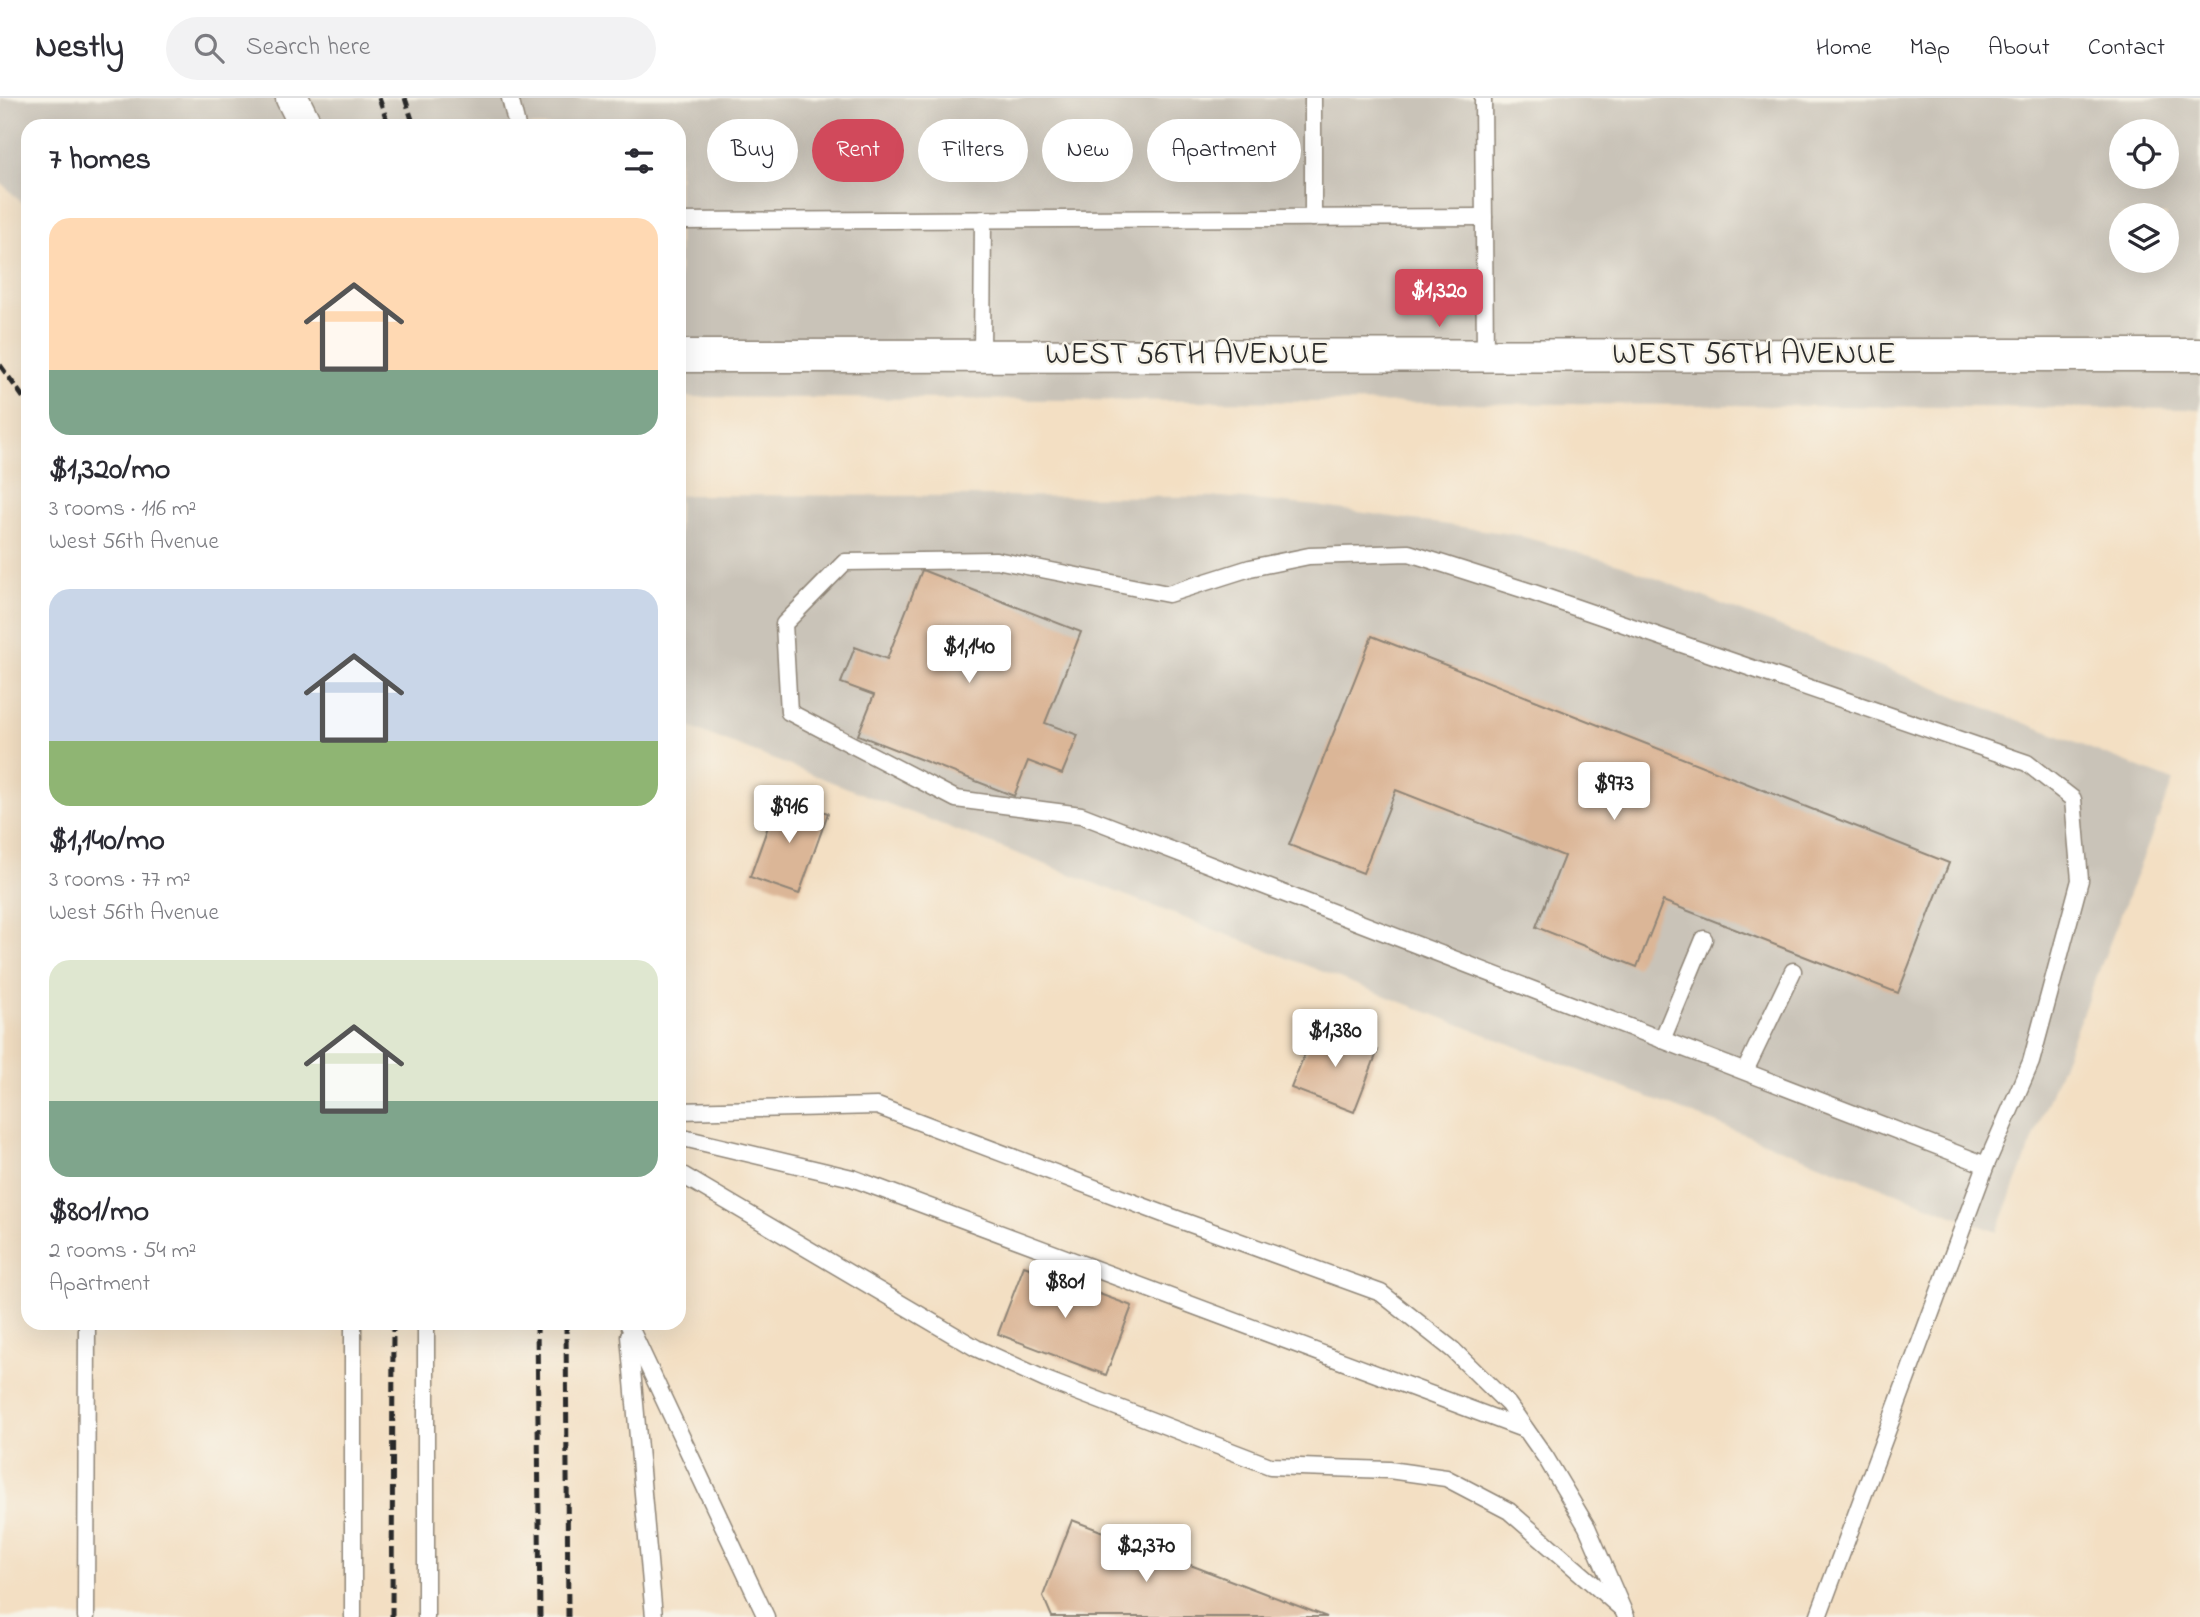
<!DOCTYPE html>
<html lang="en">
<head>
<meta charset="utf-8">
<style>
  body { margin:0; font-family:"Indie Flower",sans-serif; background:#f2f2f3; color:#2b2b33; height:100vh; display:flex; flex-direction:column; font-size:26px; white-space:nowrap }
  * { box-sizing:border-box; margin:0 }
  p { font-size:23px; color:#7c7c81 }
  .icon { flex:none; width:38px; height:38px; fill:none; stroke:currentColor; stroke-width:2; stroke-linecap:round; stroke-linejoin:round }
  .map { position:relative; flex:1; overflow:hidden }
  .sheet { position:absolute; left:21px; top:21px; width:665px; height:1211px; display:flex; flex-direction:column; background:#fff; border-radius:21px; box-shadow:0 7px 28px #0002 }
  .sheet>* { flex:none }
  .banner { position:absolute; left:707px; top:21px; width:665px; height:63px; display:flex; gap:14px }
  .buttons { position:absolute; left:2109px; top:21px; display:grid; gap:14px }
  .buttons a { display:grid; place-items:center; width:70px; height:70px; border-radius:50%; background:#fff; box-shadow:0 7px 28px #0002; font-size:35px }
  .price { position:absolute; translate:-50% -60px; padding:0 16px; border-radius:7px; background:#fff; color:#222; font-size:23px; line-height:46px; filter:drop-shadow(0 2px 4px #0008) }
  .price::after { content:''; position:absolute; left:50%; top:42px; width:21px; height:16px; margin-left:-10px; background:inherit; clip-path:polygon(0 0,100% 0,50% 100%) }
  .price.active { background:#d1495b; color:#fff }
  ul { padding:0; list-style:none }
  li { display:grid; align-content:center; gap:14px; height:371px; padding:0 28px }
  li span { display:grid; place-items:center; height:217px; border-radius:21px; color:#555 }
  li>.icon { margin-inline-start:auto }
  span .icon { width:126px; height:126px; fill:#fffc; stroke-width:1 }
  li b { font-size:30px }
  h2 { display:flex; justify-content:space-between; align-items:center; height:84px; padding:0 28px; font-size:30px }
  .pill { padding:0 24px; border-radius:32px; background:#fff; box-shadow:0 7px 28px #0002; font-size:24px; line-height:63px }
  .pill.active { background:#d1495b; color:#fff }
  header { display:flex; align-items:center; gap:42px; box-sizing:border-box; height:98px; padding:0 35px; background:#fff; border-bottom:2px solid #e1e1e2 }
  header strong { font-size:33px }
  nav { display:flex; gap:38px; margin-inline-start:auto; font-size:24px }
  .search { width:490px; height:63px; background:#f2f2f3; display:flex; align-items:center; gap:18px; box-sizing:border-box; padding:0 24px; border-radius:38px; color:#7c7c81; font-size:26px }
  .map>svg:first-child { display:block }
  .industrial { fill:#c9c3b8; fill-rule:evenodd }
  .building { fill:#dbb697 }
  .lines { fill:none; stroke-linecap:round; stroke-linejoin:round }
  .service-casing { stroke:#8f8577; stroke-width:19 }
  .minor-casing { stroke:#8f8577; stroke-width:35 }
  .service { stroke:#fff; stroke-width:16 }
  .minor { stroke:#fff; stroke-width:32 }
  .rail { stroke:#2b2b2b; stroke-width:5; stroke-dasharray:10 5; stroke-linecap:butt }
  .labels { text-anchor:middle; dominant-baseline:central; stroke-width:5; stroke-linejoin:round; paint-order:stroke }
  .street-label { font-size:32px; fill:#2b2b2b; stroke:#f7f3e8 }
</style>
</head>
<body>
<header>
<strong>Nestly</strong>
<div class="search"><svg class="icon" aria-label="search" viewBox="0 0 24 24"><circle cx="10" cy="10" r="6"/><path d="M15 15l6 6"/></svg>Search here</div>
<nav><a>Home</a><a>Map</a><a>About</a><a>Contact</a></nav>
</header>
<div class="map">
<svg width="2200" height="1519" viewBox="0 0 2200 1519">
  <rect width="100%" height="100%" fill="#f7f3e8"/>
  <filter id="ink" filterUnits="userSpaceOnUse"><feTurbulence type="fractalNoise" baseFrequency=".0143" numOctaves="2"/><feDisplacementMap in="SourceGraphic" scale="14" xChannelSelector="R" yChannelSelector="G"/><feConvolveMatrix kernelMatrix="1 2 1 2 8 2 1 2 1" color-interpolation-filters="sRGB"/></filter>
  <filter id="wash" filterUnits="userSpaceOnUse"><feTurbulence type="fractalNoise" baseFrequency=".00686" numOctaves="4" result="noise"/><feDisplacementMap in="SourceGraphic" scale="28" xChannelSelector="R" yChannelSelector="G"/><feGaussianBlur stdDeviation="1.57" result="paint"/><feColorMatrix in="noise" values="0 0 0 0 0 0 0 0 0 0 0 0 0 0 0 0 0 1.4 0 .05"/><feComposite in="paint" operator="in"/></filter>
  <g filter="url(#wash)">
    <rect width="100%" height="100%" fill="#f3dfc3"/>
    <g class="industrial">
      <path d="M0 0H2200V311L679 299V28H28V110L0 84ZM2121 33H2166V79H2121ZM2121 117H2166V163H2121Z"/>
      <polygon points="679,397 1221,399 1317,408 1517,437 1622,467 2173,683 1997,1134 679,625"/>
    </g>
    <g id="blocks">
      <g class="building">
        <polygon points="922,472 1081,534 1045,625 1078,637 1062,676 1028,663 1014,698 858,637 874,597 841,585 855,549 887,561"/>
        <polygon points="1372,538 1949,765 1898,895 1663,803 1637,869 1536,829 1564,758 1396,692 1363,775 1289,747"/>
        <polygon points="779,698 828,715 799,796 750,779"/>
        <polygon points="1316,928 1378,952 1354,1014 1291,990"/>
        <polygon points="1024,1168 1132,1208 1106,1277 998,1236"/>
        <polygon points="1072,1422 1327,1519 1052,1519 1043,1498"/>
      </g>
    </g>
  </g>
  <g filter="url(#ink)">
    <use href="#blocks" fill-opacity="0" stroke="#8f8577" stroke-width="2"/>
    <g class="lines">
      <defs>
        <g id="service">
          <polyline points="510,0 517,28"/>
          <polyline points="1313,0 1313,120"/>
          <polyline points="1483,0 1485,257"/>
          <polyline points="679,123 1484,119"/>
          <polyline points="982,257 983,121"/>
          <polyline points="1662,942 1704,841"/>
          <polyline points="1745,973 1793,873"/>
          <polyline points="679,1013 877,1008 1166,1117 1381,1195 1453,1252 1508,1306 1546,1360 1587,1429 1626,1519"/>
          <polyline points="679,1039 852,1080 1526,1332"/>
          <polyline points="679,1075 976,1250 1046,1282 1270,1368 1389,1372 1446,1380 1509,1413 1621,1510"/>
          <polyline points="628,1225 766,1519"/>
          <polyline points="629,1238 654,1519"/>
          <polyline points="86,1519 87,1225"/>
          <polyline points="353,1519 353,1225"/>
          <polyline points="426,1519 426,1225"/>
          <polyline points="1818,1519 1986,1067 1081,717 956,701 789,614 784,526 845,464 996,462 1168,496 1250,470 1309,458 1409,455 1528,493 2027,665 2073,701 2080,782 2031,964 1986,1067"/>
        </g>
        <g id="minor">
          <polyline points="292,0 306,28"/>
          <polyline points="679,258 2200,257"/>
        </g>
      </defs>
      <use href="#service" class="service-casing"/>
      <use href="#minor" class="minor-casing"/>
      <use href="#service" class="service"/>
      <use href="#minor" class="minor"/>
      <g class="rail">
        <polyline points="379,0 389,28"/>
        <polyline points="405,0 414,28"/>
        <polyline points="0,267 28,306"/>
        <polyline points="537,1225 540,1519"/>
        <polyline points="566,1225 568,1519"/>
        <polyline points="392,1519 393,1225"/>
      </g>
    </g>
  </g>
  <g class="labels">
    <g class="street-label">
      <text x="1187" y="257">WEST 56TH AVENUE</text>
      <text x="1754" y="257">WEST 56TH AVENUE</text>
    </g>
  </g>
</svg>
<div class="buttons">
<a><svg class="icon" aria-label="locate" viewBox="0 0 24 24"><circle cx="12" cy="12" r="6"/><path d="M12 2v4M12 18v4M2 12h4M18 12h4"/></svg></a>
<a><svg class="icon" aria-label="layers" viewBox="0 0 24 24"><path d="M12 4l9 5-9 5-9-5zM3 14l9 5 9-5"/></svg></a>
</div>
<b class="price active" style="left:1439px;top:231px">$1,320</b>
<b class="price" style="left:969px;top:587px">$1,140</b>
<b class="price" style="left:1614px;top:724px">$973</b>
<b class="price" style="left:789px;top:747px">$916</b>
<b class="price" style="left:1335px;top:971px">$1,380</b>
<b class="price" style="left:1065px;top:1222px">$801</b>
<b class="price" style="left:1146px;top:1486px">$2,370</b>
<div class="banner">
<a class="pill">Buy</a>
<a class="pill active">Rent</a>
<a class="pill">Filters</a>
<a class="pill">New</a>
<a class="pill">Apartment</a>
</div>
<section class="sheet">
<h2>7 homes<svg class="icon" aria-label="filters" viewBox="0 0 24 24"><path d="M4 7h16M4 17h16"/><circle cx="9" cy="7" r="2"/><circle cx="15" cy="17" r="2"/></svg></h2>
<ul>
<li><span style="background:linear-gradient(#ffd9b3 70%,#7fa58c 0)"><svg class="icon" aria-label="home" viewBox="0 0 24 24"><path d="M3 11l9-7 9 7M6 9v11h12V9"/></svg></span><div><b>$1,320/mo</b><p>3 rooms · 116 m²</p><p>West 56th Avenue</p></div></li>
<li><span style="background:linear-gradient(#c9d6e8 70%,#8fb573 0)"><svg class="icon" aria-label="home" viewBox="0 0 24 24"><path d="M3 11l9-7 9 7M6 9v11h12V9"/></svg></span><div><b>$1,140/mo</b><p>3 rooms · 77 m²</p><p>West 56th Avenue</p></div></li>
<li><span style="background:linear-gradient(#dfe7d0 65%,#7fa58c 0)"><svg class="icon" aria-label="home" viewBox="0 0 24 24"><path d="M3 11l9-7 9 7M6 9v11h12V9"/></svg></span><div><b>$801/mo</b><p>2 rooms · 54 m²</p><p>Apartment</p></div></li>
</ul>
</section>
</div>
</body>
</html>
